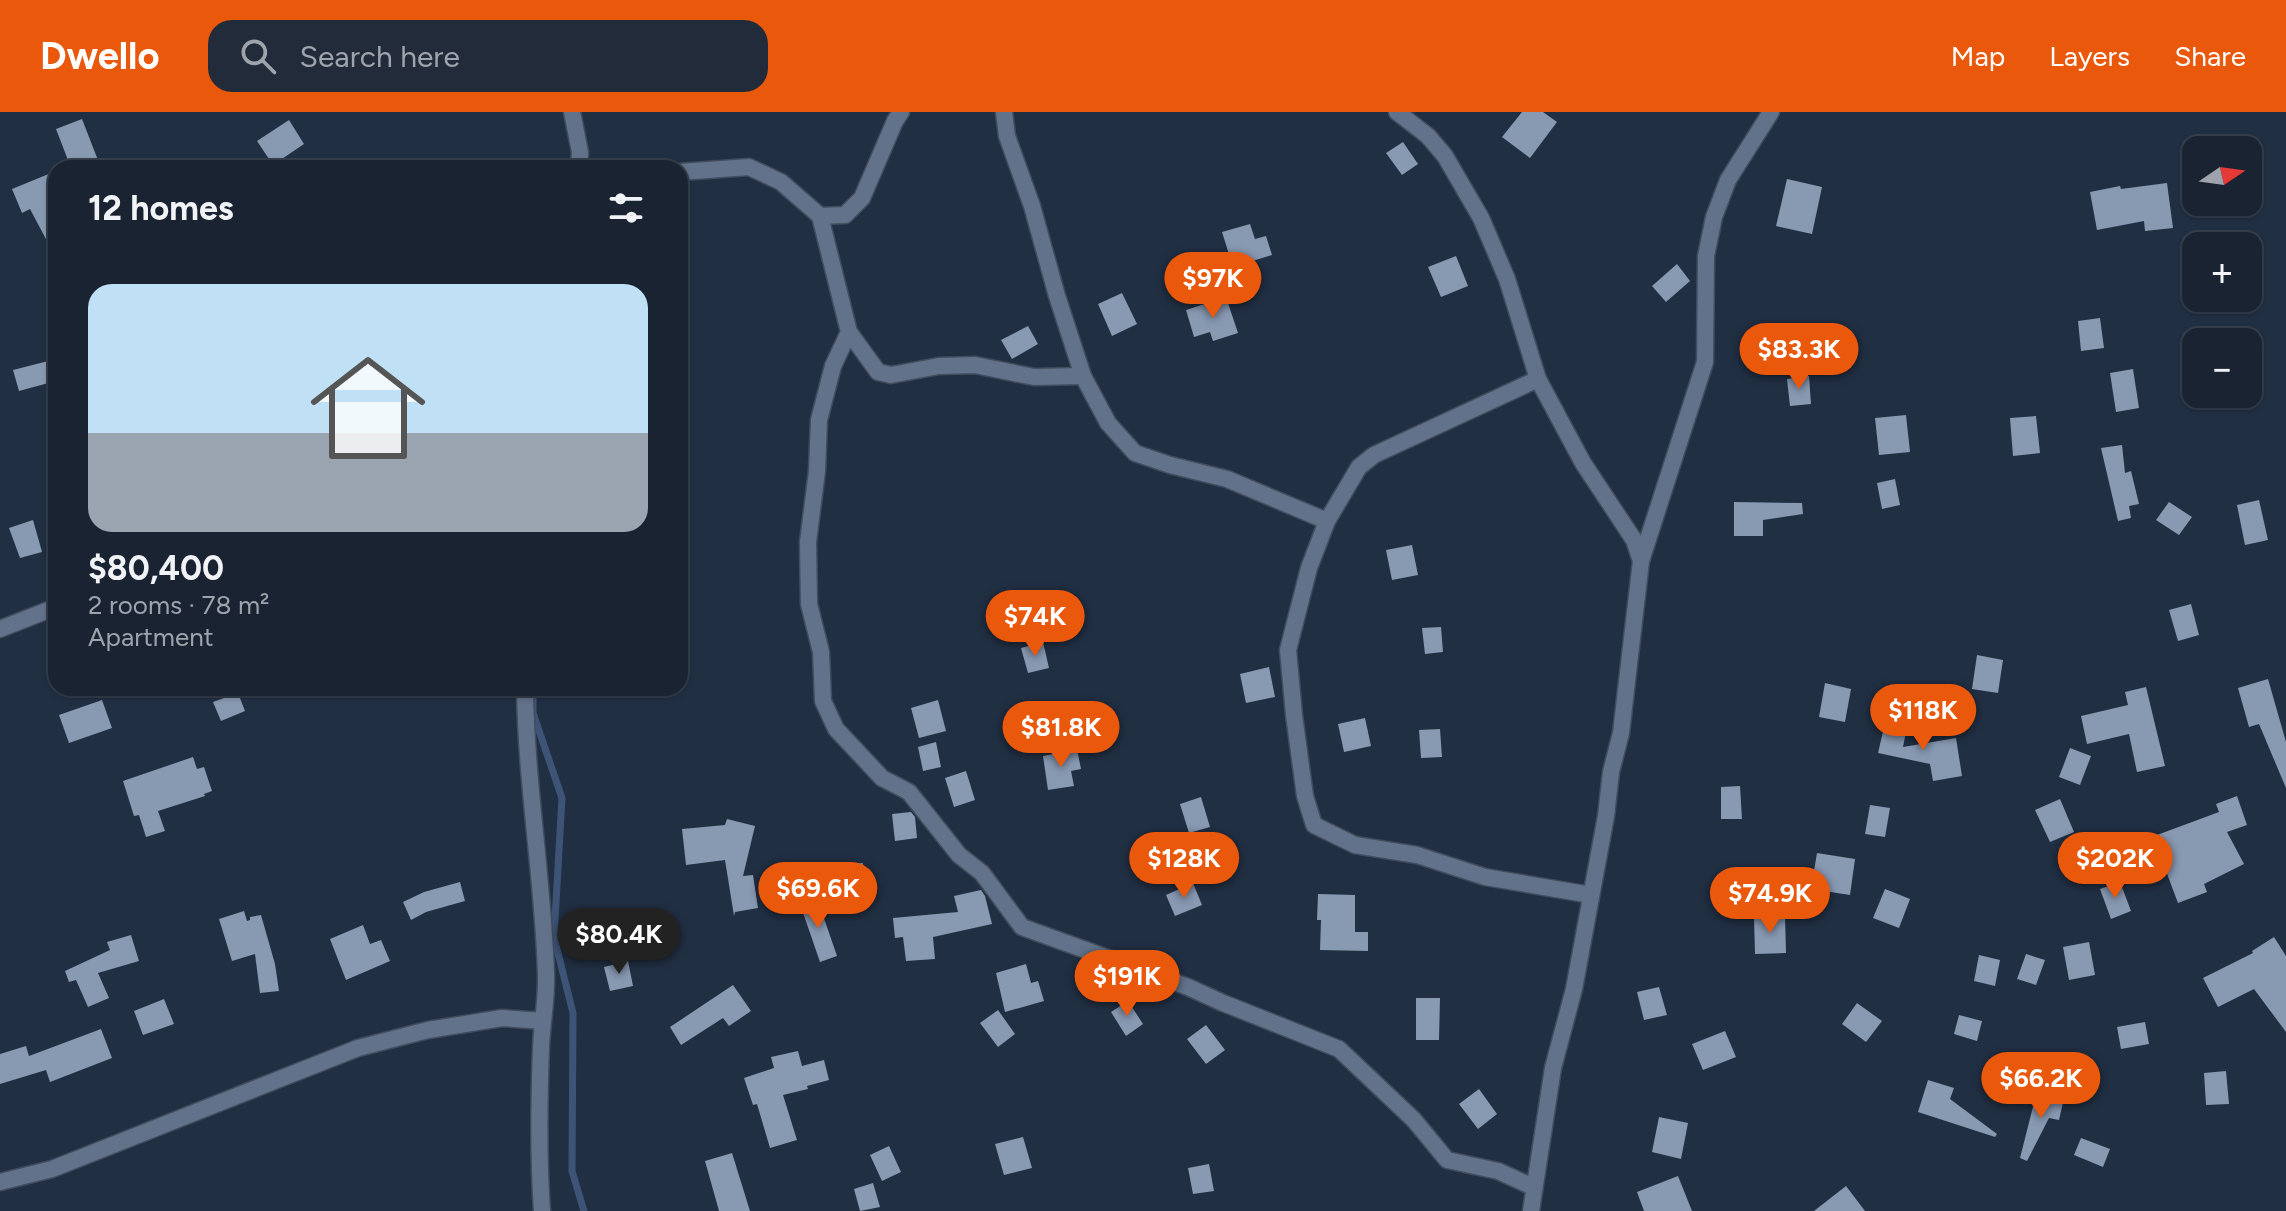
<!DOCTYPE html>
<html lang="en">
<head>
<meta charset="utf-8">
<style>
  body { margin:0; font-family:Figtree,sans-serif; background:#222b3a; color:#f1f3f6; height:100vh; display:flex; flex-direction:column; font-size:30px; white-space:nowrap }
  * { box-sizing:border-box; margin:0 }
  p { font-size:26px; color:#9fa4ac }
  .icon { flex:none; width:44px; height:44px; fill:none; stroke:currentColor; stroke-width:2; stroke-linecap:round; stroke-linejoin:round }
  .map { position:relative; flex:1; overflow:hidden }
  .details { position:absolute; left:48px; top:48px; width:640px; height:536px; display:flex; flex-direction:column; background:#192332; border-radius:24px; box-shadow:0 2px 6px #0004,0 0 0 2px #37404d }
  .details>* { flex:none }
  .needle { width:52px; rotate:77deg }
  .controls { position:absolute; left:2182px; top:24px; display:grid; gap:16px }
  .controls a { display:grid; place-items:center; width:80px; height:80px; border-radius:16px; background:#192332; box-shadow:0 2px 6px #0004,0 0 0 2px #37404d; font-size:40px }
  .price { position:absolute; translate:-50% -68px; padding:0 18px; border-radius:28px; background:#ea580c; color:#fff; font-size:26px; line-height:52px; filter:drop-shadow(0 2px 4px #0008) }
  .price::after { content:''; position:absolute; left:50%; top:48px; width:24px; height:18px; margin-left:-12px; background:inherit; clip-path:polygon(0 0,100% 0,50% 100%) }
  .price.active { background:#222; color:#fff }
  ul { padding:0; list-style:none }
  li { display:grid; align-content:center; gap:16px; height:424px; padding:0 40px }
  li+li { border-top:2px solid #37404d }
  li span { display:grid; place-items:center; height:248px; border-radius:24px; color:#555 }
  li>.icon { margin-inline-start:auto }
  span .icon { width:144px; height:144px; fill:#fffc; stroke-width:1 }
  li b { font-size:34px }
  h2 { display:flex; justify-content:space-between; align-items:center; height:96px; padding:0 40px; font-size:34px }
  header { display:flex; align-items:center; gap:48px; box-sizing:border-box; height:112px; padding:0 40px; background:#ea580c; color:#fff }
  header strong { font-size:38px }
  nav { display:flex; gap:44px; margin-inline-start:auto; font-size:28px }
  .search { width:560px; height:72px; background:#222b3a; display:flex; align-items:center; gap:20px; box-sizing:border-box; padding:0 28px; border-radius:24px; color:#9fa4ac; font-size:30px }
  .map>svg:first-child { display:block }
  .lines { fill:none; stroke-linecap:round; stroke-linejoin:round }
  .stream { stroke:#3e5477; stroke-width:7 }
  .building { fill:#8899b2 }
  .minor-casing { stroke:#414c5d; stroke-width:19 }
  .minor { stroke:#62728a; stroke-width:16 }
</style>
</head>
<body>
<header>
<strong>Dwello</strong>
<div class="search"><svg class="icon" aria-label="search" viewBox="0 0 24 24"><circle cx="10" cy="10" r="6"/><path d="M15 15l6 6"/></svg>Search here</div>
<nav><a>Map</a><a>Layers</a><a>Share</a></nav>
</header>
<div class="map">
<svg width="2286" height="1099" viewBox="0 0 2286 1099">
  <rect width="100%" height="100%" fill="#212f43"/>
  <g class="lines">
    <polyline class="stream" points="533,576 533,601 562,686 554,825 573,901 572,1059 584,1099"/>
  </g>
  <g class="building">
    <polygon points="1522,0 1543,0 1557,10 1530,46 1502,25"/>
    <polygon points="82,7 101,56 71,56 56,17"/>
    <polygon points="289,8 304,32 273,53 257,29"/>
    <polygon points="1403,30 1418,52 1402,63 1386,41"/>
    <polygon points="56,59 56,146 30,97 22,101 12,77"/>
    <polygon points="1787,67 1822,75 1812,122 1776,114"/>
    <polygon points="2167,71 2173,116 2145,119 2144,109 2097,118 2090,80 2120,74 2121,77"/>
    <polygon points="1250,112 1255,127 1266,124 1272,143 1233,155 1222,120"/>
    <polygon points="1456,144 1468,174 1441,185 1428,155"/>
    <polygon points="1677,152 1690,169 1666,190 1652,174"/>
    <polygon points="1122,181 1137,212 1112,224 1098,192"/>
    <polygon points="1226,185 1238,221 1213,229 1210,220 1194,225 1186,198"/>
    <polygon points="2100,206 2104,236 2081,239 2078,209"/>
    <polygon points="1028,214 1038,232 1012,247 1001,228"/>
    <polygon points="56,247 56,269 19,279 13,258"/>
    <polygon points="2133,257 2139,296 2116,300 2110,261"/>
    <polygon points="1809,264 1811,292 1790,294 1787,267"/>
    <polygon points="1906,303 1910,340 1879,343 1875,306"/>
    <polygon points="2036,304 2040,341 2013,344 2010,306"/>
    <polygon points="2122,333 2125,361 2131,359 2139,392 2129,394 2131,406 2118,409 2101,336"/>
    <polygon points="1895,367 1900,393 1882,397 1877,371"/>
    <polygon points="2259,388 2268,428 2245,433 2237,393"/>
    <polygon points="1734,390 1802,391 1803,402 1763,408 1763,424 1734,424"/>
    <polygon points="2169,390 2192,405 2179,423 2156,408"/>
    <polygon points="33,408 42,440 20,446 9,416"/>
    <polygon points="1412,433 1418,463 1392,468 1386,438"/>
    <polygon points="2191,492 2199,523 2178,529 2169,498"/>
    <polygon points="1441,515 1443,540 1425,542 1422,516"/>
    <polygon points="1043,530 1049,556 1028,561 1021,536"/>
    <polygon points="1977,543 2003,548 1998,581 1972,577"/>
    <polygon points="1269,555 1275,585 1246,591 1240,562"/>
    <polygon points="2268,567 2286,630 2286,676 2259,612 2249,615 2238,576"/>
    <polygon points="1825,571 1851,577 1845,610 1819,605"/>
    <polygon points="2146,575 2165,654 2137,660 2129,622 2087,632 2081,604 2128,593 2125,580"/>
    <polygon points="238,581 245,599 221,609 213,590"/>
    <polygon points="102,588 112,616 69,631 59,603"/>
    <polygon points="938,588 946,619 919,626 911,596"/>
    <polygon points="1365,606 1371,634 1344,640 1338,612"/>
    <polygon points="1885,611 1907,615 1903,635 1956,626 1962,664 1933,669 1930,652 1878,641"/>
    <polygon points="1440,617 1442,645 1421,646 1419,618"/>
    <polygon points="936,630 941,655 923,659 918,635"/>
    <polygon points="2070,636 2091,644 2080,673 2059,665"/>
    <polygon points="1077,637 1081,657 1071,659 1074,674 1048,678 1043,644"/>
    <polygon points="193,645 197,657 204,655 212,679 204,682 205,684 158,699 165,719 146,725 139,703 134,704 123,669"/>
    <polygon points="966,659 975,688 954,695 945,666"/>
    <polygon points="1740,674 1742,707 1721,707 1721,675"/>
    <polygon points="2237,684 2247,713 2227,720 2244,752 2204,772 2207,780 2178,791 2166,759 2170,758 2157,723 2219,700 2216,692"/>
    <polygon points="1201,685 1210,715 1189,721 1180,692"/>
    <polygon points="2060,687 2074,720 2050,730 2035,698"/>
    <polygon points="1870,693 1890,696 1885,725 1865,722"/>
    <polygon points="911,700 915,705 917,726 895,729 892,702"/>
    <polygon points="727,707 755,714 743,764 753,763 758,796 735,800 734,804 725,748 686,753 682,717 725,713"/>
    <polygon points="1817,741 1855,747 1850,783 1811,777"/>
    <polygon points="863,751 864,778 830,780 828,753"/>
    <polygon points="460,770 465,789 426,800 411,808 403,790 424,780"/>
    <polygon points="2120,770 2131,799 2111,807 2100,777"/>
    <polygon points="1193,771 1202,793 1175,804 1166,783"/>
    <polygon points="1885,777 1910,787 1899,816 1873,806"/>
    <polygon points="981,778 985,784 992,812 933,825 935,847 906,849 903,825 895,826 893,806 958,800 954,784"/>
    <polygon points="1318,782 1355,783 1355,820 1368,820 1368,839 1320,838 1321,808 1317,808"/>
    <polygon points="817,786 837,844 820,850 800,792"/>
    <polygon points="244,799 247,809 250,808 250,805 261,803 275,852 279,879 260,881 255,842 232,849 219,807"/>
    <polygon points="1754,805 1785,805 1786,841 1755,842"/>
    <polygon points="363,813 370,832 381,828 390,849 346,868 330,827"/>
    <polygon points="131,823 139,849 98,861 109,886 88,895 76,868 69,870 65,859 110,838 107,830"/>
    <polygon points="2274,825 2286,844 2286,920 2254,877 2218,895 2203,866 2253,841 2252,839"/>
    <polygon points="2089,830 2095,863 2069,868 2063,835"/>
    <polygon points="2026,842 2045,848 2036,873 2017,867"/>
    <polygon points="1979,843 2000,848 1995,874 1974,869"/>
    <polygon points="628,849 633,874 610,879 604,855"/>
    <polygon points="1026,852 1031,871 1038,869 1044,889 1005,900 996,861"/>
    <polygon points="733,873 751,899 729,914 723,906 681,933 670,915"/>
    <polygon points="1659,875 1667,903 1644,908 1637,880"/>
    <polygon points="1416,886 1440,886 1439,928 1416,928"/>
    <polygon points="164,887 174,912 143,923 134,899"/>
    <polygon points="1128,889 1143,912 1126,924 1111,900"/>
    <polygon points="1857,891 1882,909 1866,930 1842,912"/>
    <polygon points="998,898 1015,922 998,935 980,911"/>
    <polygon points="1959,903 1982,909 1977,929 1954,922"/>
    <polygon points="2145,910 2149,932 2121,937 2117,915"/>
    <polygon points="1206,913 1225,938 1206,952 1187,927"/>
    <polygon points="101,917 112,946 50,970 46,958 0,972 0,942 26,934 29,944"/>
    <polygon points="1725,919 1736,945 1703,958 1692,932"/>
    <polygon points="798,939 802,954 824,948 829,968 807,974 808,977 783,983 797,1028 770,1036 757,992 753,993 744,966 774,956 771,945"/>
    <polygon points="2226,959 2229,992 2206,993 2204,961"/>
    <polygon points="1928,968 1954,976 1950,987 1997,1022 1995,1025 1918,1000"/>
    <polygon points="1479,977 1497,1002 1478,1017 1459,992"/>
    <polygon points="2037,979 2064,986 2059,1008 2049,1006 2027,1049 2020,1046"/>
    <polygon points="1659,1005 1688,1011 1681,1047 1652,1040"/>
    <polygon points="1023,1025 1032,1056 1004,1063 995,1032"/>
    <polygon points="2081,1026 2110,1037 2103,1055 2074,1043"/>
    <polygon points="889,1034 901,1060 882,1069 870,1043"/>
    <polygon points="732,1041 750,1099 719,1099 705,1049"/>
    <polygon points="1209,1052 1214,1079 1193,1082 1188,1056"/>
    <polygon points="1678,1064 1692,1099 1644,1099 1637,1080"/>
    <polygon points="873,1071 880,1095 860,1099 854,1077"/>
    <polygon points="1846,1074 1865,1099 1814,1099"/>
  </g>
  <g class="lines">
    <defs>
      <g id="minor">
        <polyline points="572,0 580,40 579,56"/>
        <polyline points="1004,0 1007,24 1032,94 1057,184 1083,264 1108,311 1135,341 1170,353 1227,367 1327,409"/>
        <polyline points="1397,0 1428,24 1445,44 1481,106 1507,167 1538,267 1583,351 1634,428 1641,449"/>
        <polyline points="680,60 749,55 781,70 820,104 845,103 862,86 895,9 901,0"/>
        <polyline points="820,104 849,220 878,260 891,263 939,254 975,253 1034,265 1083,264"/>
        <polyline points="849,220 833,254 819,308 817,359 808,430 809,492 821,540 823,589 836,617 882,666 909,680 959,743 982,761 1022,815 1188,875 1223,891 1339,937 1414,1008 1447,1048 1498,1059 1533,1075"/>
        <polyline points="1538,267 1374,343 1359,355 1327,409 1309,456 1288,538 1294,603 1305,684 1314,713 1355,733 1417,743 1485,765 1591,783"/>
        <polyline points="0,517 56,495"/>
        <path d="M525 576C526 671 543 766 546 862 547 886 542 910 541 935 539 990 538 1044 542 1099"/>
        <polyline points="0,1070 52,1057 358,936 428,918 502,906 543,909"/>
        <polyline points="1531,1099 1553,956 1574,877 1606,704 1611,660 1621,621 1641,449 1705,250 1706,144 1714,105 1728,68 1771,0"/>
      </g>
    </defs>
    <use href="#minor" class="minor-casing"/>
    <use href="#minor" class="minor"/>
  </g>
</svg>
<div class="controls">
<a><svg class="needle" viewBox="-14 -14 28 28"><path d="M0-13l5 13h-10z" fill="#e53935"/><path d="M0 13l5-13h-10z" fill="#9fa4ac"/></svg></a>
<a>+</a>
<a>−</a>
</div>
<b class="price" style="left:1213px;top:208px">$97K</b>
<b class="price" style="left:1799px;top:279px">$83.3K</b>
<b class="price" style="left:1035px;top:546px">$74K</b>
<b class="price" style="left:1923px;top:640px">$118K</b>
<b class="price" style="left:1061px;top:657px">$81.8K</b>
<b class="price" style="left:1184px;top:788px">$128K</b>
<b class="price" style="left:2115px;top:788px">$202K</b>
<b class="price" style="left:818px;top:818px">$69.6K</b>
<b class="price" style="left:1770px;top:823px">$74.9K</b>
<b class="price active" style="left:619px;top:864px">$80.4K</b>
<b class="price" style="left:1127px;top:906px">$191K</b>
<b class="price" style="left:2041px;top:1008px">$66.2K</b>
<section class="details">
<h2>12 homes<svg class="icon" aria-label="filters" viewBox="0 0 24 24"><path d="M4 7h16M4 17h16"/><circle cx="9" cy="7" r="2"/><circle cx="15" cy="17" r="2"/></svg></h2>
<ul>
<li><span style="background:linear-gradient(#bfe0f5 60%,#9aa5b1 0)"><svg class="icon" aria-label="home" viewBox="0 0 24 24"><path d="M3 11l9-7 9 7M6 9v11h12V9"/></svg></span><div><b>$80,400</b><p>2 rooms · 78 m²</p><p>Apartment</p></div></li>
</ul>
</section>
</div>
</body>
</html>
